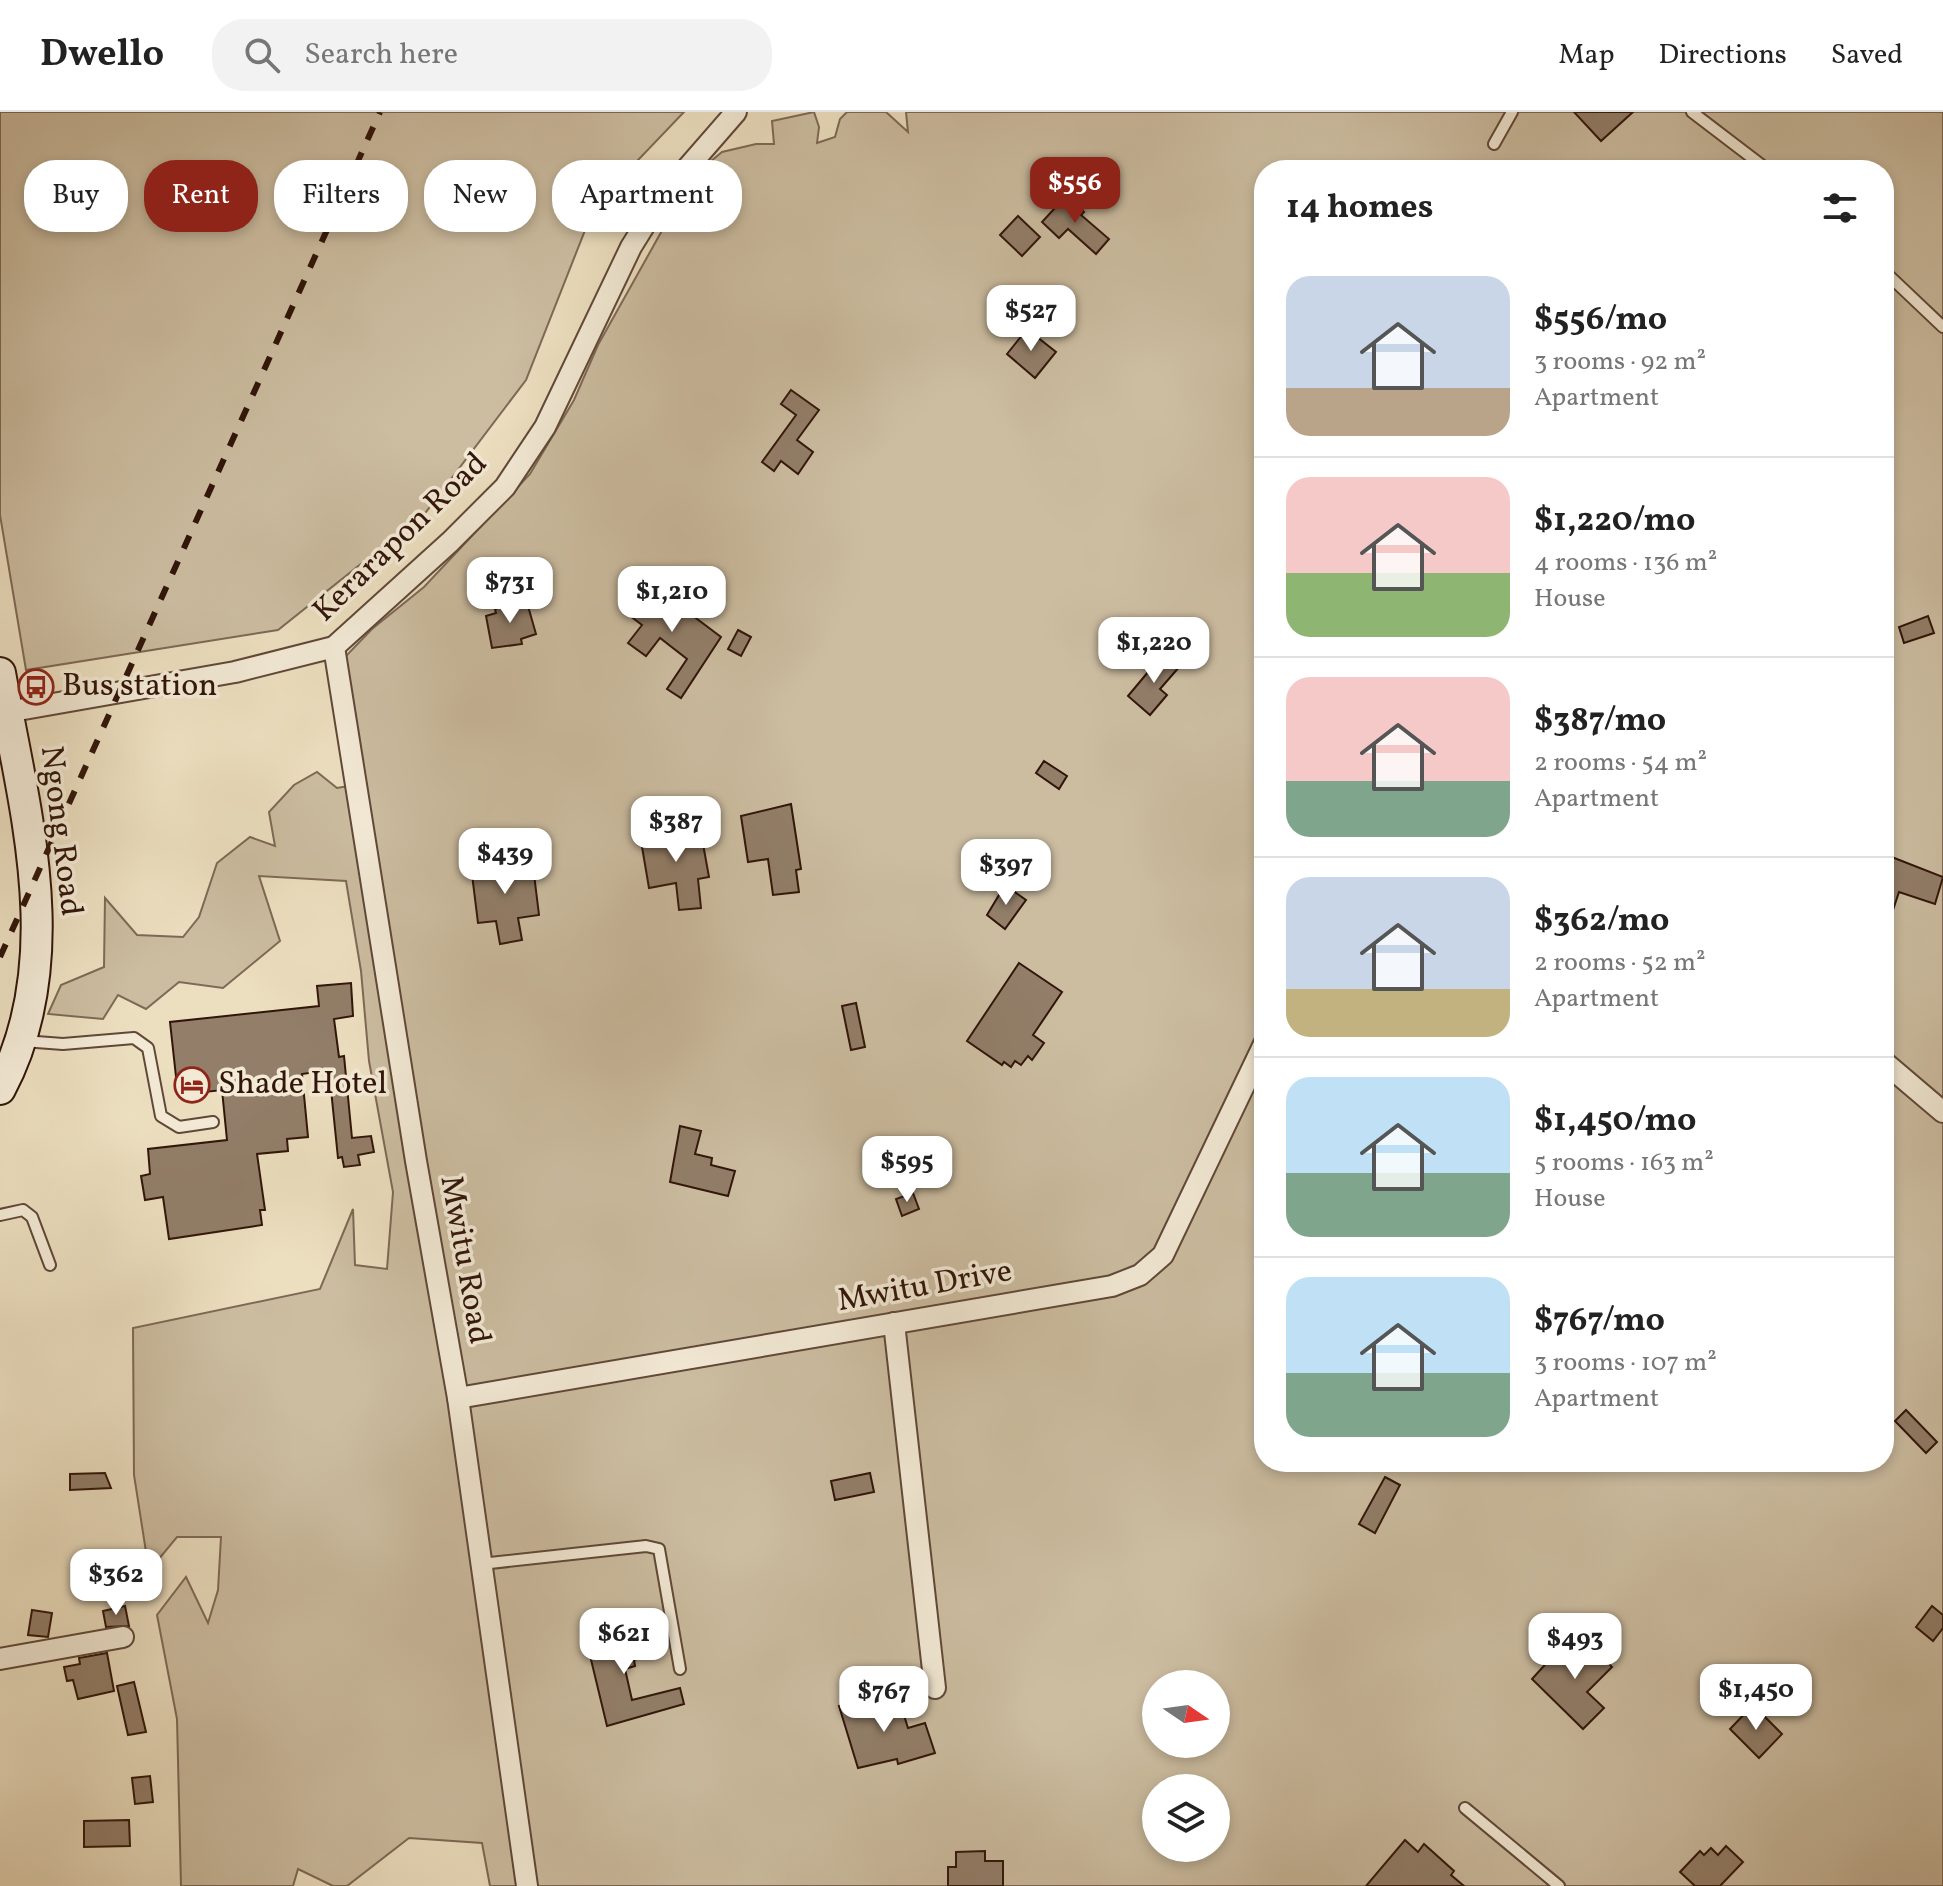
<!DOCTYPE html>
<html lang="en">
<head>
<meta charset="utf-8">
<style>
  body { margin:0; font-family:Vollkorn,serif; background:#f2f2f2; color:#222; height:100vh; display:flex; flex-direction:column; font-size:30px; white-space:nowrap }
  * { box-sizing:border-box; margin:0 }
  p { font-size:26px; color:#767676 }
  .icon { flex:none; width:44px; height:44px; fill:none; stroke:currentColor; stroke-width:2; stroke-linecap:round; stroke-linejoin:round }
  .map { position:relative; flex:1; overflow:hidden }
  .drawer { position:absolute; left:1254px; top:48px; width:640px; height:1312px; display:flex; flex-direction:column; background:#fff; border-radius:32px; box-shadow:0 4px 12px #0003 }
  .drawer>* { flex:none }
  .hud { position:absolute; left:24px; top:48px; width:760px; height:72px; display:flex; gap:16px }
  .needle { width:52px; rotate:103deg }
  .fabs { position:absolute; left:1142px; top:1558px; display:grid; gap:16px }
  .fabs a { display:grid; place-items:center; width:88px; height:88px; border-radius:50%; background:#fff; box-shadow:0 4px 12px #0003; font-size:40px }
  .price { position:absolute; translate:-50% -68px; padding:0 18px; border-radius:16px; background:#fff; color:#222; font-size:26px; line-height:52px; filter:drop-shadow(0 2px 4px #0008) }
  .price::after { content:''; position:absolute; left:50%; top:48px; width:24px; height:18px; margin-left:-12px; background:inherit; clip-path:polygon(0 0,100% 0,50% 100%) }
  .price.selected { background:#8f2418; color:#fff }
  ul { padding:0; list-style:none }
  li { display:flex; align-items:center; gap:24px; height:200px; padding:0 32px }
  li+li { border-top:2px solid #e0e0e0 }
  li span { display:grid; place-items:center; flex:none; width:224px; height:160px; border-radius:24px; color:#555 }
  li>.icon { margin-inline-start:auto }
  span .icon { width:96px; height:96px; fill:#fffc; stroke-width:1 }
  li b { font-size:34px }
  h2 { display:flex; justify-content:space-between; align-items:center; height:96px; padding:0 32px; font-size:34px }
  .pill { padding:0 28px; border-radius:32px; background:#fff; box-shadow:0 4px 12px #0003; font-size:28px; line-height:72px }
  .pill.selected { background:#8f2418; color:#fff }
  header { display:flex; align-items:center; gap:48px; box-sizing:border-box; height:112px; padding:0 40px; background:#fff; border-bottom:2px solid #e0e0e0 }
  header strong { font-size:38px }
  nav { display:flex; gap:44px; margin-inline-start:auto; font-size:28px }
  .search { width:560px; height:72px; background:#f2f2f2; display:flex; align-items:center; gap:20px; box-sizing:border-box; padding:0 28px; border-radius:32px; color:#767676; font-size:30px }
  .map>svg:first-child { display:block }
  .green { fill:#ccbda1; stroke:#7e6956; stroke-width:2; fill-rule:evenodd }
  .building { fill:#927e69; stroke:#31150a; stroke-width:2 }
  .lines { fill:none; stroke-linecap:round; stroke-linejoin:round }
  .lane-casing { stroke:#604838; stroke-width:14 }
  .street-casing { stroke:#604838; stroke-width:24 }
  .secondary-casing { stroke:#31150a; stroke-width:34 }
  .lane { stroke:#f3ead6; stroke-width:10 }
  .street { stroke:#f3ead6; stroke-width:20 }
  .secondary { stroke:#f3ead6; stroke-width:30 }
  .rail { stroke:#31150a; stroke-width:6; stroke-dasharray:14 14; stroke-linecap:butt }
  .labels { text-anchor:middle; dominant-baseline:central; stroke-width:7; stroke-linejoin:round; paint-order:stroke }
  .street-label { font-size:32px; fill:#31150a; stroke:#f3ead6 }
  .poi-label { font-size:32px; fill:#31150a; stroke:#f3ead6; text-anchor:start }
</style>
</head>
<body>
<header>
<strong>Dwello</strong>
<div class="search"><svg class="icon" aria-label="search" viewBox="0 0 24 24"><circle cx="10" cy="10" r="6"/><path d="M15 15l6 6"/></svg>Search here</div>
<nav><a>Map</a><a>Directions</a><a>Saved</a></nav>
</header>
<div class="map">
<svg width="1943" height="1774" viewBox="0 0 1943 1774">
  <rect width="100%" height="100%" fill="#ecdfc0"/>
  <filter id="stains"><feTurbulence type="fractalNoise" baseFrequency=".0025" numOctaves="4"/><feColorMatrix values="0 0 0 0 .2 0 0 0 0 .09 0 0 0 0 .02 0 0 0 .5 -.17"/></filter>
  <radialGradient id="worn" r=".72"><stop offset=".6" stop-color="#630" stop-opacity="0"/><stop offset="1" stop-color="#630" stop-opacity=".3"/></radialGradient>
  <g class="green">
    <polygon points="0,0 684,0 595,93 526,268 426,400 278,518 26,558 0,403"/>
    <path d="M814 0 819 15 817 31 835 25 840 7 847 0H886L908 20 906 0H1943V1774H490L482 1731 409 1726 347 1774H333L298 1757 293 1774H181L177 1607 157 1503 186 1465 208 1511 218 1478 221 1425H177L149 1459 134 1363 133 1216 320 1177 353 1097 355 1153 387 1157 393 1080 369 949 361 859 346 769 259 764 280 829 223 876 179 870 146 897 118 883 103 907 48 902 61 873 104 855 105 786 137 823 183 825 199 805 217 751 250 725 275 734 269 700 294 673 317 660 337 676 366 671 345 545 372 517 424 475 530 362 574 288 598 233 692 65 722 40 756 32H774L772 9ZM1264 58H1884V1350H1264ZM1156 1572H1216V1632H1156ZM1156 1676H1216V1736H1156Z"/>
  </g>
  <g class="building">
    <polygon points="1574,0 1633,0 1601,29"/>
    <polygon points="1067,83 1084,100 1081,103 1109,127 1096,142 1068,117 1059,126 1042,110"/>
    <polygon points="1018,104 1040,125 1022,144 1000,123"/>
    <polygon points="1027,217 1056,240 1035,266 1007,242"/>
    <polygon points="791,278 819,298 797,328 813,340 798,362 781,349 774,359 762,350 796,303 781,292"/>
    <polygon points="648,470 721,525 681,586 667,577 687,547 660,526 646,544 628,531 642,513 625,500"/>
    <polygon points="526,487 536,522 521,527 522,532 492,536 486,504 496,501 495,497"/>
    <polygon points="1928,504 1934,521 1904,531 1899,515"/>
    <polygon points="738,518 751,525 741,544 728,537"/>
    <polygon points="1164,541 1180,554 1160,577 1167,583 1150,603 1128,584"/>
    <polygon points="1044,649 1067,664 1059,677 1036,661"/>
    <polygon points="791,692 801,757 796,758 799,780 773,783 768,747 748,750 741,704"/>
    <polygon points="671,714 703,732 709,765 698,767 701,796 679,798 676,771 649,776 641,729 647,728 646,719"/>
    <polygon points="1884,742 1943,765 1935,792 1899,780 1887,816 1884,815"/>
    <polygon points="532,746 539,803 518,806 522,828 500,832 496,809 478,811 471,754"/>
    <polygon points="1005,773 1026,788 1005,817 987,803"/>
    <polygon points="1019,851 1062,880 1033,923 1044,931 1032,948 1028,944 1021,953 1015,949 1011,955 1004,950 1002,953 967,929"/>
    <polygon points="351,871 353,904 334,907 339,945 344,944 352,1026 371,1024 374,1040 358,1043 360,1053 344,1055 342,1045 338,1046 329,958 302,962 308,1025 287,1027 288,1039 257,1042 265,1098 260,1098 262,1113 169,1127 163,1085 145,1088 141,1064 150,1062 148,1037 227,1028 222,978 178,983 170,910 319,894 317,874"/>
    <polygon points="856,891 865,935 851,938 842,894"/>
    <polygon points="680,1014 701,1019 695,1042 712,1046 711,1053 735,1059 728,1084 670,1070"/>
    <polygon points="913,1081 919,1097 902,1104 896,1087"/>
    <polygon points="1906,1298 1937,1330 1926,1341 1895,1309"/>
    <polygon points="105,1361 111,1376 70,1378 70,1362"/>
    <polygon points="870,1361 874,1380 835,1388 831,1369"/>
    <polygon points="1385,1365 1400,1373 1375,1421 1359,1412"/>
    <polygon points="125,1494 129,1514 106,1515 103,1499"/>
    <polygon points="1932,1494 1943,1503 1943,1516 1933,1529 1916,1515"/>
    <polygon points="32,1498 52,1501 48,1525 28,1523"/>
    <polygon points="632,1502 642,1545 634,1548 635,1554 625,1557 632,1588 680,1576 684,1592 607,1614 587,1531 618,1523 614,1506"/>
    <polygon points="1582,1524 1612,1555 1587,1580 1604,1596 1583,1617 1532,1567 1552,1545 1556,1550"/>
    <polygon points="107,1541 114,1579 78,1587 73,1568 67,1569 64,1555 80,1552 79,1546"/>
    <polygon points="134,1570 146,1620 128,1623 117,1574"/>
    <polygon points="892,1587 897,1602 903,1600 908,1616 925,1611 935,1641 898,1652 897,1647 858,1656 839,1594 861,1588 863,1596"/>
    <polygon points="1753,1593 1782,1622 1759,1646 1730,1617"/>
    <polygon points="150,1664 153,1690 135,1692 132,1666"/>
    <polygon points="129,1708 130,1734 84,1735 84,1709"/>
    <polygon points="1405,1728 1418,1740 1424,1732 1454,1759 1451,1763 1464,1774 1366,1774"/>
    <polygon points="1726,1734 1743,1750 1720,1774 1695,1774 1680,1760 1700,1739 1704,1743 1711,1736 1718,1743"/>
    <polygon points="985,1739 985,1749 1003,1749 1003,1774 948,1774 948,1755 956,1755 956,1740"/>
  </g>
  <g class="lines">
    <defs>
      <g id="lane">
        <polyline points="1692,0 1768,58"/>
        <polyline points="1494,32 1512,0"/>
        <polyline points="1884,159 1943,215"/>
        <polyline points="23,929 63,932 134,926 148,936 161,1004 179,1015 213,1010"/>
        <polyline points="0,1103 23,1098 32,1105 50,1153"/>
        <polyline points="481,1452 646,1434 659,1437 680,1557"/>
        <polyline points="1465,1696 1559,1774"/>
      </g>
      <g id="street">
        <polyline points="334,535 416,1049 458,1286 527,1774"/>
        <polyline points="7,600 235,560 334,535 450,430 505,375 545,315 631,135 662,85 736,0"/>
        <polyline points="1884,950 1943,1000"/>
        <polyline points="894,1211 935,1576"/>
        <polyline points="458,1286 1112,1174 1140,1163 1163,1143 1264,932"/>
        <polyline points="0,1547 123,1525"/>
      </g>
      <path id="secondary" d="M0 561C24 696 69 848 0 977"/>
    </defs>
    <use href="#lane" class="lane-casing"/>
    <use href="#street" class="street-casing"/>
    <use href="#secondary" class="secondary-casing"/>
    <use href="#lane" class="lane"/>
    <use href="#street" class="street"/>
    <use href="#secondary" class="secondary"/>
    <polyline class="rail" points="0,845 380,0"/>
  </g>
  <defs>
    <symbol id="bus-ring" viewBox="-11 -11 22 22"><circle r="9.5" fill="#f3ead6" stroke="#8f2418" stroke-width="1.5"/><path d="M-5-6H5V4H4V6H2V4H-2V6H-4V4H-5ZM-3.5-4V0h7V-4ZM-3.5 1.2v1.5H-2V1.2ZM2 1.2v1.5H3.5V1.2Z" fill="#8f2418"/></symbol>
    <symbol id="hotel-ring" viewBox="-11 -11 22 22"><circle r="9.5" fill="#f3ead6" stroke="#8f2418" stroke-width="1.5"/><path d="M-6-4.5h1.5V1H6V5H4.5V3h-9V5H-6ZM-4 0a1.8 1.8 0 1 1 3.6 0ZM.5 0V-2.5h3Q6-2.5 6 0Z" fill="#8f2418"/></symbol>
  </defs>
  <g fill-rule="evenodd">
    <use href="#bus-ring" x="16" y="555" width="40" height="40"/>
    <use href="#hotel-ring" x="172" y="953" width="40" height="40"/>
  </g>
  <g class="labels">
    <g class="street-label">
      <text transform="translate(401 426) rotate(-44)">Kerarapon Road</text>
      <text transform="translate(60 719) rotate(83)">Ngong Road</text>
      <text transform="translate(464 1148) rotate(80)">Mwitu Road</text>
      <text transform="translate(925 1175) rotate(-10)">Mwitu Drive</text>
    </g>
    <g class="poi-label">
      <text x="62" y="575">Bus station</text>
      <text x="218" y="973">Shade Hotel</text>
    </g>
  </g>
  <rect width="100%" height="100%" filter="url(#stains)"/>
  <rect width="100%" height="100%" fill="url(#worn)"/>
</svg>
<div class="fabs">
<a><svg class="needle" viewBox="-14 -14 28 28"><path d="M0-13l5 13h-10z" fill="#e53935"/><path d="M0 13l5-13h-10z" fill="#767676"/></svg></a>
<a><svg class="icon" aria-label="layers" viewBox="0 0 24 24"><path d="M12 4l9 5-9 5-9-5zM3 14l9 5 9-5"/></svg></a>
</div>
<b class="price selected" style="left:1075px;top:113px">$556</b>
<b class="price" style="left:1031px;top:241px">$527</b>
<b class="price" style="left:510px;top:513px">$731</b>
<b class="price" style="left:672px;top:522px">$1,210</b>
<b class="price" style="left:1154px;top:573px">$1,220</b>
<b class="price" style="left:676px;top:752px">$387</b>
<b class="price" style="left:505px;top:784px">$439</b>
<b class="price" style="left:1006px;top:795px">$397</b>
<b class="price" style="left:907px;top:1092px">$595</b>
<b class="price" style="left:116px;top:1505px">$362</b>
<b class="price" style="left:624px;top:1564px">$621</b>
<b class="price" style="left:1575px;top:1569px">$493</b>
<b class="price" style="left:1756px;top:1620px">$1,450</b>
<b class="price" style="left:884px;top:1622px">$767</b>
<div class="hud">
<a class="pill">Buy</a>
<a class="pill selected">Rent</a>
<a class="pill">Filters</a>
<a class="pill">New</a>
<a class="pill">Apartment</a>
</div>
<section class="drawer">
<h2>14 homes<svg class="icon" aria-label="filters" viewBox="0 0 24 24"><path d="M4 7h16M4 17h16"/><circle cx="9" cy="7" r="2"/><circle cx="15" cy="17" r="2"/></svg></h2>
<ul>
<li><span style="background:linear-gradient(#c9d6e8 70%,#b9a48a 0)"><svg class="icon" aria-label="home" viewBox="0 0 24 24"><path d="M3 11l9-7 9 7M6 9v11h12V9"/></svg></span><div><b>$556/mo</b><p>3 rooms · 92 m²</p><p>Apartment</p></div></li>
<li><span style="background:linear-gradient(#f6c9c9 60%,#8fb573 0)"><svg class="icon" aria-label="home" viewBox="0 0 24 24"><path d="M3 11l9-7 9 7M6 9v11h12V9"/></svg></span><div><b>$1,220/mo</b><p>4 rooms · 136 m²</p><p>House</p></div></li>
<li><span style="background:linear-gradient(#f6c9c9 65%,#7fa58c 0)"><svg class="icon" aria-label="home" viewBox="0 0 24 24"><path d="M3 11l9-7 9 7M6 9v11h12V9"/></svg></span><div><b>$387/mo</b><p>2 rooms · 54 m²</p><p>Apartment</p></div></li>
<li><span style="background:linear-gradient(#c9d6e8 70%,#c2b280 0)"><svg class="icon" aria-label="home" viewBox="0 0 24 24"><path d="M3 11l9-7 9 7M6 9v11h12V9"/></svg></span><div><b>$362/mo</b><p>2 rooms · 52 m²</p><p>Apartment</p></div></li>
<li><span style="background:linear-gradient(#bfe0f5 60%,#7fa58c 0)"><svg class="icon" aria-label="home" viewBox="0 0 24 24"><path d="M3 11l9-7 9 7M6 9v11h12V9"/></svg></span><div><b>$1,450/mo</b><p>5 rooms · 163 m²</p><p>House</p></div></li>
<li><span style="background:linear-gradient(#bfe0f5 60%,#7fa58c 0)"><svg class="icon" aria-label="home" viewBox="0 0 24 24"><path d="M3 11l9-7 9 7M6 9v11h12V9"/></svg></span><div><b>$767/mo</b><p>3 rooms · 107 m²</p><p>Apartment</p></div></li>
</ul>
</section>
</div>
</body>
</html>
